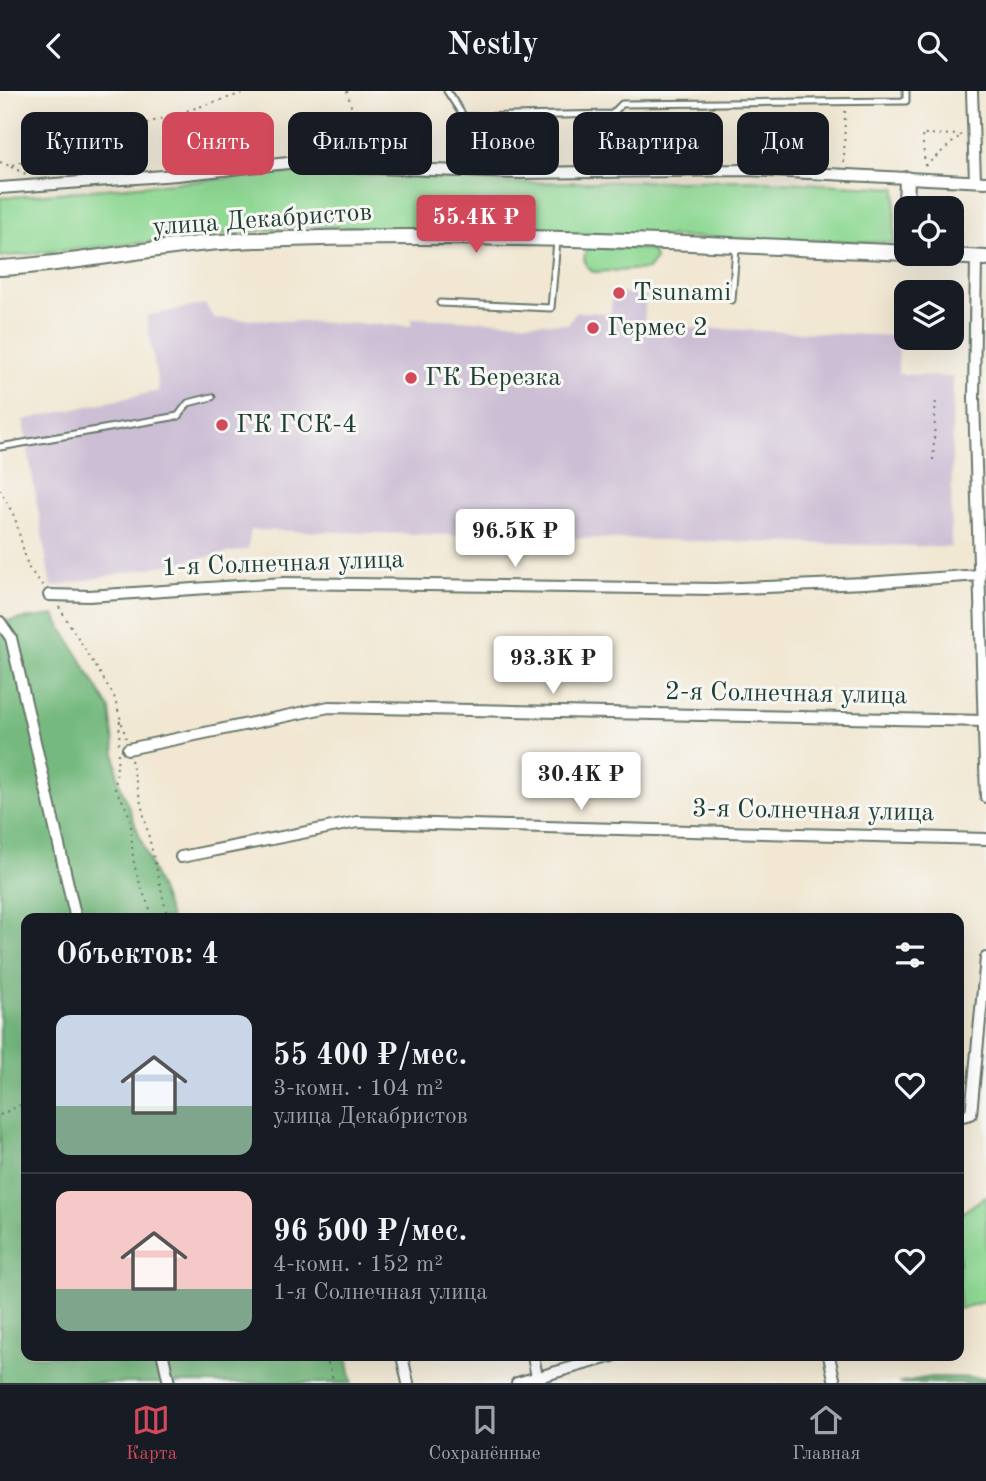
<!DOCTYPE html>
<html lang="ru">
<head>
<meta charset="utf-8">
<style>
  body { margin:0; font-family:"Old Standard TT",serif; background:#242831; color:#f1f3f6; height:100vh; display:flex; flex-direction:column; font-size:26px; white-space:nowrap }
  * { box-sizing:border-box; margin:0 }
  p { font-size:23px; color:#9ea1a6 }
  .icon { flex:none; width:38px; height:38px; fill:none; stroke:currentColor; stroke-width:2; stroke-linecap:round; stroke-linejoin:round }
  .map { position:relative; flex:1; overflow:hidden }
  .panel { position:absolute; left:21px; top:822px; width:943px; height:448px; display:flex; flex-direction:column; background:#171b24; border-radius:14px; box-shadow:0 7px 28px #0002 }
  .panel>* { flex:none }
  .banner { position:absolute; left:21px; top:21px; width:945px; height:63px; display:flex; gap:14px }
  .controls { position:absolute; left:894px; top:105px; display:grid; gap:14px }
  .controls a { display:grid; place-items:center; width:70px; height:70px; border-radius:14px; background:#171b24; box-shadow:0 7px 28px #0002; font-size:35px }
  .price { position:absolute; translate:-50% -60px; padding:0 16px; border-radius:7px; background:#fff; color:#222; font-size:23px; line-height:46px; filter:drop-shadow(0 2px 4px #0008) }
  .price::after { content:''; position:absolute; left:50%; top:42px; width:21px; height:16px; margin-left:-10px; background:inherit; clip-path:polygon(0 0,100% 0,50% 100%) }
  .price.active { background:#d1495b; color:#fff }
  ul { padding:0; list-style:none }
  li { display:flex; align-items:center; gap:21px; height:175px; padding:0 35px }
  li+li { border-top:2px solid #363941 }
  li span { display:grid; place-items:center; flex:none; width:196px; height:140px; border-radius:14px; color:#555 }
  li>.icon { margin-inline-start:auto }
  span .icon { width:84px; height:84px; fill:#fffc; stroke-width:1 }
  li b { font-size:30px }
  h2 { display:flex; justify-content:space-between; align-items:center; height:84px; padding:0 35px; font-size:30px }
  .pill { padding:0 24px; border-radius:14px; background:#171b24; box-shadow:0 7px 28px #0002; font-size:24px; line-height:63px }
  .pill.active { background:#d1495b; color:#fff }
  header { display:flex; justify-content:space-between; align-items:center; height:91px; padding:0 35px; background:#171b24; font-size:32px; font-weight:700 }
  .tab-bar { display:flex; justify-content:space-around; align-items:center; height:98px; border-top:2px solid #363941; background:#171b24; font-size:19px; color:#9ea1a6 }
  .tab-bar a { display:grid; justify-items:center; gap:4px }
  .tab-bar .active { color:#d1495b }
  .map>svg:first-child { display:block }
  .industrial { fill:#ccbed4 }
  .green { fill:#90d994; stroke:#588b64; stroke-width:2 }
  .forest { fill:#74b97e; stroke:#4a7b59; stroke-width:2 }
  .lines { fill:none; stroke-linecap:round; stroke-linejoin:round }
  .service-casing { stroke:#68786b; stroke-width:9 }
  .minor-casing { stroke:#68786b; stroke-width:14 }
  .tertiary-casing { stroke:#68786b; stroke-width:18 }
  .path { stroke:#68786b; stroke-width:2; stroke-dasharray:2 5; stroke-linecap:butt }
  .service { stroke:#fff; stroke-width:5 }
  .minor { stroke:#fff; stroke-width:10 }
  .tertiary { stroke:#fff; stroke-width:14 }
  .poi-dot { fill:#d1495b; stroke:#f6f6f2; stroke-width:2.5 }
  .labels { text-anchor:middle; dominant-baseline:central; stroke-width:6; stroke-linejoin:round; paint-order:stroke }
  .street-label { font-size:26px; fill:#1f3d34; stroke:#f6f6f2 }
  .poi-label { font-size:26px; fill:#1f3d34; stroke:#f6f6f2; text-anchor:start }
</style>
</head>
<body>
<header><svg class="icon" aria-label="back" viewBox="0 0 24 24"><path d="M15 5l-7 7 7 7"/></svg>Nestly<svg class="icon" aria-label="search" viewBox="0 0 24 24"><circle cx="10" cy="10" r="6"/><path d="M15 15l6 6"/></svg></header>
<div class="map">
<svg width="986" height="1292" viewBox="0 0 986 1292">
  <rect width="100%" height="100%" fill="#f6f6f2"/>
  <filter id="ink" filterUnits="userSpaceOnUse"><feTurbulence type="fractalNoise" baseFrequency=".0143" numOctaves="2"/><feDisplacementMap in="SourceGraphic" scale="14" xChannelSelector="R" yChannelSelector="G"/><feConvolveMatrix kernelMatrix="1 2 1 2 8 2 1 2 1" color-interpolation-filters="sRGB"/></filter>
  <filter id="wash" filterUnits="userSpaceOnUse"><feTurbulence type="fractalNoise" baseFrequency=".00686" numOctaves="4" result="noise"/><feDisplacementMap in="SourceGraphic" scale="28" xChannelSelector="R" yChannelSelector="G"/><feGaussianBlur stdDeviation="1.57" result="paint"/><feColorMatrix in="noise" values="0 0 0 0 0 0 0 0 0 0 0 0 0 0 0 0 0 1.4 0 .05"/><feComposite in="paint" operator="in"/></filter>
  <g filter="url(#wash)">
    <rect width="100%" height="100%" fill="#f1e7d2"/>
    <polygon class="industrial" points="612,201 646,203 644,235 899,245 898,283 953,286 951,456 251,439 248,458 51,496 23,329 159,300 146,225 205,213 214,227 411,235 412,227 568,233 576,221 611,222"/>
    <g class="green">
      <polygon points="298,81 518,92 748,89 896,97 894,152 304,135 0,166 0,107"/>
      <path d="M589 156 648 158 653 161 655 168 648 178 593 181C584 174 581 165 589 156Z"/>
      <polygon points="986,1105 986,1210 959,1218 959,1124"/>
    </g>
    <g class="forest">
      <polygon points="54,524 110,618 118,688 171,828 26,828 26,1265 347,1265 352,1292 0,1292 0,531"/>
      <polygon points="932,1286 986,1287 986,1292 898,1292"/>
    </g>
  </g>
  <g filter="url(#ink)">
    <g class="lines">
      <defs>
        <g id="service">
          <polyline points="447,0 464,26 612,23 622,13 906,10 906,0"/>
          <polyline points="732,209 736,157"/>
          <polyline points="440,212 551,217 557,150"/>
          <polyline points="0,356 178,325 188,312 212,306"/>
        </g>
        <g id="minor">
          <polyline points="972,0 975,90"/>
          <polyline points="0,97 177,84 297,71 376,77 519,82 748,79 986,91"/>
          <polyline points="976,166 974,307 986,706"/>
          <polyline points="49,504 89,505 284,492 715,498 865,492 980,484"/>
          <polyline points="0,531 11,547 76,828"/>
          <polyline points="128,658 329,616 985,630"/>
          <polyline points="181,766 357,731 986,748"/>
          <polyline points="959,1026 971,1023 986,867"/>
          <polyline points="163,1265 169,1292"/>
          <polyline points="402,1265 408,1292"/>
          <polyline points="533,1265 537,1286"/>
          <polyline points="829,1265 835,1292"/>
          <polyline points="517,1292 613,1265"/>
        </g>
        <g id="tertiary">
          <polyline points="904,162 907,88"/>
          <polyline points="911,163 986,167"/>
          <path d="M0 177C79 173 157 154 236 150 459 140 683 151 906 162"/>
        </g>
      </defs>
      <use href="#service" class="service-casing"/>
      <use href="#minor" class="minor-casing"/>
      <use href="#tertiary" class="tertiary-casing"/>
      <g class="path">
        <polyline points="347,0 364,63"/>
        <polyline points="625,23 625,70"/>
        <polyline points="545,34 546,70"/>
        <polyline points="0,71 10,75 250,0"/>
        <polyline points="844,71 845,19"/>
        <polyline points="925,75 922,43 961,44"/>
        <polyline points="925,75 960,45"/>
        <polyline points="11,76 28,84"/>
        <polyline points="933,369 936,306"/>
        <polyline points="0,398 15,427 28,476 43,495"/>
        <polyline points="59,516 114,605 126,647"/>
        <polyline points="119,653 120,627"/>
        <path d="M118 662 115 699C135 725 130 737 133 766 136 787 146 808 154 828"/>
        <polyline points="131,669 168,828"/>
        <polyline points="0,1024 26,1011"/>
        <polyline points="326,1265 334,1292"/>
      </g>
      <use href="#service" class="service"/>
      <use href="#minor" class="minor"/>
      <use href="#tertiary" class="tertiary"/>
    </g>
  </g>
  <g class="poi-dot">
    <circle cx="619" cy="202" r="7"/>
    <circle cx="593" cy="237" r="7"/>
    <circle cx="411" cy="287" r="7"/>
    <circle cx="222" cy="334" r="7"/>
  </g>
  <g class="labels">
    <g class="street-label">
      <text transform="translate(262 129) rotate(-4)">улица Декабристов</text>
      <text transform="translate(283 473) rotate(-2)">1-я Солнечная улица</text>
      <text transform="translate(786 603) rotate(1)">2-я Солнечная улица</text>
      <text transform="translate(813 720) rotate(1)">3-я Солнечная улица</text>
    </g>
    <g class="poi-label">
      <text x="633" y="202">Tsunami</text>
      <text x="607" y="237">Гермес 2</text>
      <text x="425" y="287">ГК Березка</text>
      <text x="236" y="334">ГК ГСК-4</text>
    </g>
  </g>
</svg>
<div class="controls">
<a><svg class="icon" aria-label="locate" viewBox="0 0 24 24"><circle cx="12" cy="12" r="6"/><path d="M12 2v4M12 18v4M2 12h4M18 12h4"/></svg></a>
<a><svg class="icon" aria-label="layers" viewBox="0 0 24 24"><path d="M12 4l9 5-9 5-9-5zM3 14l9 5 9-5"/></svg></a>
</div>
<b class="price active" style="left:476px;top:164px">55.4K ₽</b>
<b class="price" style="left:515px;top:478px">96.5K ₽</b>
<b class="price" style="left:553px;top:605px">93.3K ₽</b>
<b class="price" style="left:581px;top:721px">30.4K ₽</b>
<div class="banner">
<a class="pill">Купить</a>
<a class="pill active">Снять</a>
<a class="pill">Фильтры</a>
<a class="pill">Новое</a>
<a class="pill">Квартира</a>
<a class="pill">Дом</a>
</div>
<section class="panel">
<h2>Объектов: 4<svg class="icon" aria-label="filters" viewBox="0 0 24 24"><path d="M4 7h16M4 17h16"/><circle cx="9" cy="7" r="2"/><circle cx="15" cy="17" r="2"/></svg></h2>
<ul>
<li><span style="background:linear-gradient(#c9d6e8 65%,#7fa58c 0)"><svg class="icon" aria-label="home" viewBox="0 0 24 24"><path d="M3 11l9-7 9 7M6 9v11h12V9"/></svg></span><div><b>55 400 ₽/мес.</b><p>3-комн. · 104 m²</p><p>улица Декабристов</p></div><svg class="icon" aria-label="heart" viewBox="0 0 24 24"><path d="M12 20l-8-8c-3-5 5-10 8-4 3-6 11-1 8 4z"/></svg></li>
<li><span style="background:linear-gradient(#f6c9c9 70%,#7fa58c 0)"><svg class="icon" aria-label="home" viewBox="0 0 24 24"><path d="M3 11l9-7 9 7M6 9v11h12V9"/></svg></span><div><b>96 500 ₽/мес.</b><p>4-комн. · 152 m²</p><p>1-я Солнечная улица</p></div><svg class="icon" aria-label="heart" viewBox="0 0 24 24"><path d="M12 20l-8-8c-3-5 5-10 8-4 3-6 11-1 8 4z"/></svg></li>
</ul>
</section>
</div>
<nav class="tab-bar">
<a class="active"><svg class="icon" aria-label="map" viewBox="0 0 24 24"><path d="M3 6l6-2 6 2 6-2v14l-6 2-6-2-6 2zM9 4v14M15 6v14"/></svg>Карта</a>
<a><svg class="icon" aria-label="saved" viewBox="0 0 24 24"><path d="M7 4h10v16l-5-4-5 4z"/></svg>Сохранённые</a>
<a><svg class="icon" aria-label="home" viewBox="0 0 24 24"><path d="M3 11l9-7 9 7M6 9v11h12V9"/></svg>Главная</a>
</nav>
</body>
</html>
